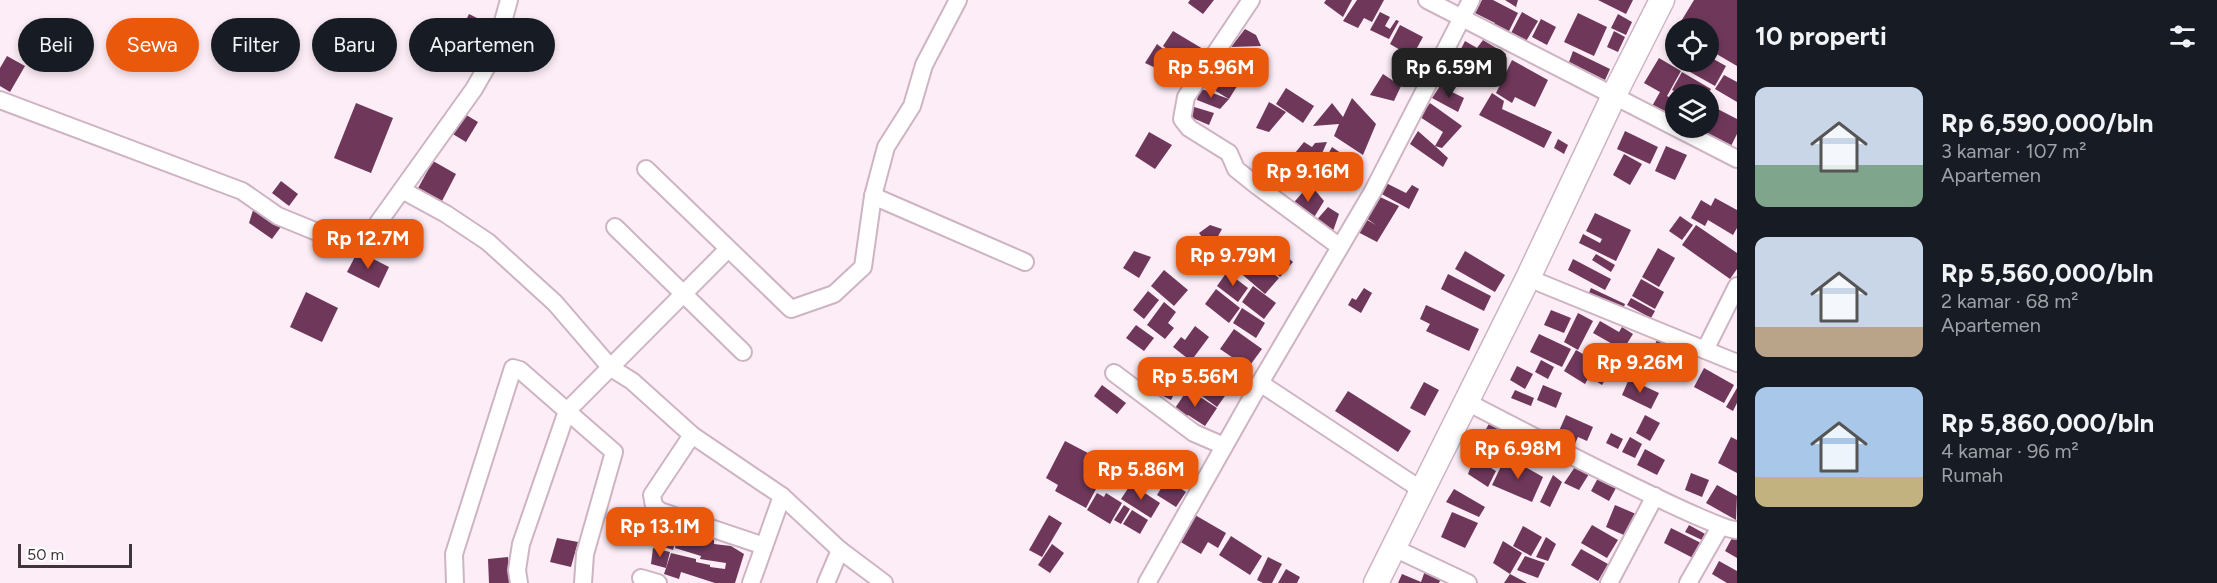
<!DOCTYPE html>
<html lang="id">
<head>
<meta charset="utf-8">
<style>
  body { margin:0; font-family:Figtree,sans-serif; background:#242831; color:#f1f3f6; height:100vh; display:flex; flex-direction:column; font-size:22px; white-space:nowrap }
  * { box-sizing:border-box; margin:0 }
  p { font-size:20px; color:#9ea1a6 }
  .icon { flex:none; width:33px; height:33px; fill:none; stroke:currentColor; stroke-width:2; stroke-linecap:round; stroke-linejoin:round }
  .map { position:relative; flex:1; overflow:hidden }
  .panel { display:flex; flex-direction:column; background:#171b24; width:480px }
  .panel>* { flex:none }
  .guide { position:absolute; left:18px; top:18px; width:570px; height:54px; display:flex; gap:12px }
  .buttons { position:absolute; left:1665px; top:18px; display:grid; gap:12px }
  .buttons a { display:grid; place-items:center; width:54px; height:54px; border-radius:50%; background:#171b24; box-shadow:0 3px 9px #0003; font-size:30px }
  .scale { position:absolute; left:18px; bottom:15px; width:114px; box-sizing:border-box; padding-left:6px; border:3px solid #40353b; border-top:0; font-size:16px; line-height:21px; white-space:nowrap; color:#40353b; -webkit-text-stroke:4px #fff; paint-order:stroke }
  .price { position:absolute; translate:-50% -51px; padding:0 14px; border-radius:12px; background:#ea580c; color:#fff; font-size:20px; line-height:39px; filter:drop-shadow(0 2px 3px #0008) }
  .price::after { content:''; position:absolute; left:50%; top:36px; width:18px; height:14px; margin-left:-9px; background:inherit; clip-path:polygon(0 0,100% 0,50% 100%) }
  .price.current { background:#222; color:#fff }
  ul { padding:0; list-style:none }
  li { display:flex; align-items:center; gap:18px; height:150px; padding:0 18px }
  li span { display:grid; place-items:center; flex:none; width:168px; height:120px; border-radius:12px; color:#555 }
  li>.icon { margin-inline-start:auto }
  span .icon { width:72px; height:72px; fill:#fffc; stroke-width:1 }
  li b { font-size:26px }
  h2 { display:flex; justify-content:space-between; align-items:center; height:72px; padding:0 18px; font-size:26px }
  .pill { padding:0 21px; border-radius:27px; background:#171b24; box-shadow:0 3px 9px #0003; font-size:21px; line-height:54px }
  .pill.current { background:#ea580c; color:#fff }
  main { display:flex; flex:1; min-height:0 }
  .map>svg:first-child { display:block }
  .building { fill:#6f385b }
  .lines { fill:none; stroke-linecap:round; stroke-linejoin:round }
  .street-casing { stroke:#ceb4c3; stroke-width:20 }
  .secondary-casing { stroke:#ceb4c3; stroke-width:27 }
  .street { stroke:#fff; stroke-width:16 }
  .secondary { stroke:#fff; stroke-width:24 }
</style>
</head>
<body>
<main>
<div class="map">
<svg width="1737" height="583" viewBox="0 0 1737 583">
  <rect width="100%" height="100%" fill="#fdedf6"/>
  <g class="building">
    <polygon points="1190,0 1214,0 1203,14 1188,3"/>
    <polygon points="1326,0 1352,0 1343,17 1324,3"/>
    <polygon points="1357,0 1384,0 1372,22 1364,18 1358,28 1343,21"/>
    <polygon points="1482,0 1493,0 1518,13 1507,35 1492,27 1495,23 1475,13"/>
    <polygon points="1505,0 1518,0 1516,7"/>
    <polygon points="1598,0 1633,0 1626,14"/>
    <polygon points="1694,0 1737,0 1737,66 1708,49 1708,28 1677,28"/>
    <polygon points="1380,12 1390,17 1385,26 1390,29 1396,20 1399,21 1389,39 1370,30"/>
    <polygon points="1522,12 1538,21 1525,43 1510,35"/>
    <polygon points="1578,13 1607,27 1594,56 1564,42"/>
    <polygon points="469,14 493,26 483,46 459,34"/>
    <polygon points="1618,14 1632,22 1626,35 1611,28"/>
    <polygon points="359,18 386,28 377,49 351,39"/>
    <polygon points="1541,19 1556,27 1547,45 1532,37"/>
    <polygon points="1400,25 1423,37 1412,57 1390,44"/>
    <polygon points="1245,29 1256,35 1261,46 1231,47"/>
    <polygon points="1173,31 1203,49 1191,67 1163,46"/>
    <polygon points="1614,31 1625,37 1618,52 1607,47"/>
    <polygon points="1483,40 1506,54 1495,74 1457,57 1465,41 1477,48"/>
    <polygon points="31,43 57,53 51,70 25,60"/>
    <polygon points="1157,44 1172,56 1160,70 1145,63"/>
    <polygon points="1573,51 1610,69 1605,80 1569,62"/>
    <polygon points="7,56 25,66 10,92 0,86 0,68"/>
    <polygon points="1708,56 1726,66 1715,86 1683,68 1687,62 1708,62"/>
    <polygon points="1659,58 1681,71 1667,96 1676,101 1676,121 1651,108 1660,92 1644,83"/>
    <polygon points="1512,60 1548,80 1535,107 1515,97 1512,103 1496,93"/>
    <polygon points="1225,63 1244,75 1229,99 1199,81 1210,65 1220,71"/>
    <polygon points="1682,72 1711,89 1708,94 1681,94 1672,90"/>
    <polygon points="1383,74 1401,86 1394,101 1370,95"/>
    <polygon points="1724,75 1737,82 1737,102 1715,89"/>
    <polygon points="1440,86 1464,98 1458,112 1432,98"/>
    <polygon points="1199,88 1229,99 1220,109 1197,100"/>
    <polygon points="1286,88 1314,106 1303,123 1276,104"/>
    <polygon points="1492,93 1504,101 1502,109 1552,132 1544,148 1479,115"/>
    <polygon points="1352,98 1376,124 1363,155 1334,136 1339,124 1313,126 1332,103 1343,117"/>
    <polygon points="1269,102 1286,112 1269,132 1256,128"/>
    <polygon points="356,103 393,118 371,173 334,158"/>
    <polygon points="1430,103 1462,126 1442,148 1435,146 1448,158 1443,167 1410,144 1418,131 1435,146 1443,132 1420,117"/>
    <polygon points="1708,104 1737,119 1737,134 1729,150 1704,137 1706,133 1695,128 1708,128"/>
    <polygon points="1191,106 1214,113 1209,125 1188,116"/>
    <polygon points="453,107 478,122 466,142 441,127"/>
    <polygon points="1625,131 1658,147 1650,164 1617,149"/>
    <polygon points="1149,132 1172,145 1155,169 1135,156"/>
    <polygon points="1558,139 1568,145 1564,154 1554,148"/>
    <polygon points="1304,142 1312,147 1315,143 1327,142 1317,165 1295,153"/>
    <polygon points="1666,146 1687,155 1675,180 1655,171"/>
    <polygon points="1332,147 1354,162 1343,178 1321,167"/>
    <polygon points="1624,154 1642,164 1630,185 1613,175"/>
    <polygon points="433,161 456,174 441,203 417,190"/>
    <polygon points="281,181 298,194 289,206 272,193"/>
    <polygon points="1382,181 1406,193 1412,185 1419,189 1409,209 1376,191"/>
    <polygon points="1310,184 1324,201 1313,219 1288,209"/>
    <polygon points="1378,196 1399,206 1377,242 1354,230 1362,217 1376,225 1366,218"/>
    <polygon points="1715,198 1737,210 1737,228 1733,235 1708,220 1705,226 1691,218 1701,200 1711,206"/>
    <polygon points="255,204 283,224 272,239 249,223"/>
    <polygon points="1328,207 1339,214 1332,234 1314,223"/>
    <polygon points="1595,213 1631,230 1616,261 1579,243 1583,234 1600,243 1602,239 1586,231"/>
    <polygon points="1680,216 1693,225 1682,240 1669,231"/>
    <polygon points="1210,225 1222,229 1211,249 1199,233"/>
    <polygon points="1696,225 1737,253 1737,269 1730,279 1682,245"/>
    <polygon points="1266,238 1293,262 1280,277 1253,253"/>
    <polygon points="1658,248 1675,258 1659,287 1642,277"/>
    <polygon points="358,251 389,267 379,288 347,272"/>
    <polygon points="1134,251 1151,257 1139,278 1123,268"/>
    <polygon points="1465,251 1505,275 1495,292 1455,269"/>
    <polygon points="1250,254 1279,278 1265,294 1237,270"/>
    <polygon points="1596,254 1615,265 1611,272 1592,260"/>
    <polygon points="1573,259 1611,279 1605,290 1568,270"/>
    <polygon points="1164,270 1188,290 1174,306 1151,286"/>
    <polygon points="1227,272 1248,288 1238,302 1217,286"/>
    <polygon points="1448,274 1491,296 1484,311 1441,289"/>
    <polygon points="1641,279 1664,292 1655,309 1632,296"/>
    <polygon points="1253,286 1276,303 1264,319 1242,302"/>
    <polygon points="1364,288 1372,293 1361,313 1348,305 1352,298 1356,300"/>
    <polygon points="1591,288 1625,304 1622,312 1588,295"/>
    <polygon points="1216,289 1240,308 1229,323 1205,304"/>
    <polygon points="1148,291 1159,300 1144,319 1133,310"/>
    <polygon points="306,292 338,308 322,342 290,327"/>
    <polygon points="1631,298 1655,311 1651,318 1627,305"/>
    <polygon points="1164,302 1176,312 1168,323 1174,328 1165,339 1147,325"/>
    <polygon points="1426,305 1479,329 1469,351 1426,331 1430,324 1420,319"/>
    <polygon points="1242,308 1265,323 1256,338 1233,323"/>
    <polygon points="1551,310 1571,318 1564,333 1544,325"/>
    <polygon points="1578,313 1593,321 1578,350 1564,342"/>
    <polygon points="1600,321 1619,332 1622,327 1633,334 1623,350 1593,333"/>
    <polygon points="1136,325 1154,338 1144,351 1126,338"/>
    <polygon points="1195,326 1209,337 1191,361 1173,347 1181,337 1185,340"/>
    <polygon points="1234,329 1262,349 1248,368 1220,349"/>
    <polygon points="1539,334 1571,349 1562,367 1530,352"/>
    <polygon points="1657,340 1674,348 1665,365 1649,357"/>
    <polygon points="1576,350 1611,370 1602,385 1589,377 1585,384 1564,371"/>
    <polygon points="1683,354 1696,362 1685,382 1671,374"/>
    <polygon points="1541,360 1554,367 1548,379 1535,372"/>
    <polygon points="1517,366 1533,374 1525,389 1510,380"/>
    <polygon points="1704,368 1734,385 1724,403 1694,387"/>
    <polygon points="1152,369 1180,383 1171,400 1143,386"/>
    <polygon points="1215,378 1230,389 1217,407 1202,396"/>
    <polygon points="1629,379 1659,393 1651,409 1622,395"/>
    <polygon points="1424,382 1439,390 1425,416 1410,408"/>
    <polygon points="1102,385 1126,403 1117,414 1094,396"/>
    <polygon points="1543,385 1562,393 1556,408 1537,400"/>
    <polygon points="1737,388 1737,403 1733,411 1726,407"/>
    <polygon points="1188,389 1217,408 1205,426 1188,415 1185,418 1173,411"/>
    <polygon points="1515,390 1534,398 1531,406 1511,398"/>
    <polygon points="1348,391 1411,431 1398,452 1335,411"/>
    <polygon points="1566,415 1593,427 1587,441 1578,437 1573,448 1555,440"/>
    <polygon points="1645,415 1660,423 1650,441 1636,433"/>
    <polygon points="1490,422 1512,435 1505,450 1482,436"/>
    <polygon points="1611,433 1623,439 1618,449 1606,443"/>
    <polygon points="1630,437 1642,444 1635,458 1622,452"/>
    <polygon points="1731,437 1737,440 1737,473 1718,463"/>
    <polygon points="1065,441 1109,464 1086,508 1055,491 1058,485 1046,478"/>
    <polygon points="1645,449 1665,460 1657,475 1637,465"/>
    <polygon points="1506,456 1543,477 1532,502 1492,485"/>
    <polygon points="1474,458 1496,471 1488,487 1468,474"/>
    <polygon points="1577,464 1589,474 1579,490 1564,483"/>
    <polygon points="1691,473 1709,480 1702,497 1685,490"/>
    <polygon points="1169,475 1177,479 1174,484 1186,492 1176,507 1157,495"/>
    <polygon points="1553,475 1562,482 1550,507 1540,502"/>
    <polygon points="1598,478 1616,488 1609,501 1591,491"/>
    <polygon points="1131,484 1160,503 1151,518 1121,499"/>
    <polygon points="1717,485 1737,496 1736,520 1706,503"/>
    <polygon points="1454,489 1485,507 1479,517 1446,502"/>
    <polygon points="1097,493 1104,497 1106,493 1122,503 1110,524 1087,510"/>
    <polygon points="1124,505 1130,509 1121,524 1114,520"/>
    <polygon points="1615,505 1636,514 1626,536 1606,527"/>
    <polygon points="1132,510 1148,520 1140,534 1123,524"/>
    <polygon points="1452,512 1478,523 1465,548 1441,537"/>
    <polygon points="1049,515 1062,523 1042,557 1029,550"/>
    <polygon points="1195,515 1226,533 1218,548 1208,542 1201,554 1179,541"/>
    <polygon points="638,521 677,534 673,550 633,536"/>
    <polygon points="1592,525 1618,540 1607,558 1581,543"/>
    <polygon points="1689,525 1707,535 1704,541 1685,532"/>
    <polygon points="1523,526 1542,537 1531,556 1513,546"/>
    <polygon points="681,527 714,540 714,544 731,546 744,554 735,583 715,583 681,572 679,579 664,574 671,553 696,559 696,562 710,565 710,567 725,569 726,563 700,559 701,556 675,548"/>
    <polygon points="1671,528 1701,543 1693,558 1664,543"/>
    <polygon points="1231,536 1262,556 1250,575 1219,555"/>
    <polygon points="1546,537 1556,544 1548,561 1536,557"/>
    <polygon points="557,538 578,542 571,567 550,562"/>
    <polygon points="1732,538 1737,540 1737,558 1725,551"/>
    <polygon points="1503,541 1522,553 1510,574 1493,563"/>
    <polygon points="1052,544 1064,553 1050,573 1038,565"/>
    <polygon points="653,548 670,552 666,568 651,564"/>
    <polygon points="1581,549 1608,564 1598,581 1571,565"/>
    <polygon points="1525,556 1545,563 1538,578 1517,570"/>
    <polygon points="508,557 511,583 489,583 488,559"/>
    <polygon points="1268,557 1282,564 1272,583 1263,583 1257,580"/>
    <polygon points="1719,561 1737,571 1737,583 1727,583 1712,574"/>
    <polygon points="1426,568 1443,575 1439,583 1398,583 1402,574 1421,582"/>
    <polygon points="1286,569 1300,577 1297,583 1278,583"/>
    <polygon points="1510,574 1527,583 1504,583"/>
  </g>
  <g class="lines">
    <defs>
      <g id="street">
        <polyline points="1251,0 1186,97 1182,119 1189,128 1229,153 1236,169 1256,185 1340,247"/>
        <polyline points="1427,0 1737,159"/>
        <polyline points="0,100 242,191 278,216 344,243 359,243 368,237 474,89 494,54 509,0"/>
        <polyline points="646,169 791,309 834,294 863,267 873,196 1025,262"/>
        <polyline points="402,190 446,214 488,242 555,303 611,368 632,381 692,435 782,496 840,550 884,583"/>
        <polyline points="873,196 886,147 912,106 924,65 958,0"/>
        <polyline points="615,227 743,352"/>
        <polyline points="1528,278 1737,363"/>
        <polyline points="1705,350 1737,286"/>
        <polyline points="1114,373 1194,433 1224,446"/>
        <polyline points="1260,383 1423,491"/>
        <path d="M1467 402C1500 419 1720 534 1737 530"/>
        <polyline points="692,435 652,495 654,506 660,511 764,546"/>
        <polyline points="1394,548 1468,583"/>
        <polyline points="641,578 658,583"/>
        <polyline points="455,583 454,554 513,368 520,370 614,452 585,554 583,583"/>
        <polyline points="519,583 517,570 521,544 567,411 727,250"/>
        <polyline points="751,583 782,496"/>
        <polyline points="826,583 840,550"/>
        <polyline points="1147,583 1260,383 1373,191 1471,0"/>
        <polyline points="1609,583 1655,496"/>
        <polyline points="1688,583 1720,527"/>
      </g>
      <polyline id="secondary" points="1376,583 1528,278 1618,87 1662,0"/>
    </defs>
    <use href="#street" class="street-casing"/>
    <use href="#secondary" class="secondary-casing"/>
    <use href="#street" class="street"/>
    <use href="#secondary" class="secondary"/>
  </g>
</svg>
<div class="buttons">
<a><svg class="icon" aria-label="locate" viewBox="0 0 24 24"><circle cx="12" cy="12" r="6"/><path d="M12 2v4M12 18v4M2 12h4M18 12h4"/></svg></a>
<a><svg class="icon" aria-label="layers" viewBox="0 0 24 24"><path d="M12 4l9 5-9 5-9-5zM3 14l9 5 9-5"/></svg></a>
</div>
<div class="scale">50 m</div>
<b class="price" style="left:1211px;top:99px">Rp 5.96M</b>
<b class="price current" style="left:1449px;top:99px">Rp 6.59M</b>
<b class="price" style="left:1308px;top:203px">Rp 9.16M</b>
<b class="price" style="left:368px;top:270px">Rp 12.7M</b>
<b class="price" style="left:1233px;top:287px">Rp 9.79M</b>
<b class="price" style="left:1640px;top:394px">Rp 9.26M</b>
<b class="price" style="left:1195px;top:408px">Rp 5.56M</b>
<b class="price" style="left:1518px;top:480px">Rp 6.98M</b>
<b class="price" style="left:1141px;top:501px">Rp 5.86M</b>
<b class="price" style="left:660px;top:558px">Rp 13.1M</b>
<div class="guide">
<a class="pill">Beli</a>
<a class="pill current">Sewa</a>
<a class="pill">Filter</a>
<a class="pill">Baru</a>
<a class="pill">Apartemen</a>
</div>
</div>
<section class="panel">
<h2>10 properti<svg class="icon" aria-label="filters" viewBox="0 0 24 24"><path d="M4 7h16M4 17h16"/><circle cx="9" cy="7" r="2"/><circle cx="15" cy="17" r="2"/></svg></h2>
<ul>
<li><span style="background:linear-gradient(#c9d6e8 65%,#7fa58c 0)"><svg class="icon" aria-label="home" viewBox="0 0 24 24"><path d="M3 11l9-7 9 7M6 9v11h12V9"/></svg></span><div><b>Rp 6,590,000/bln</b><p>3 kamar · 107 m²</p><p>Apartemen</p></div></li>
<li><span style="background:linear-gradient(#c9d6e8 75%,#b9a48a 0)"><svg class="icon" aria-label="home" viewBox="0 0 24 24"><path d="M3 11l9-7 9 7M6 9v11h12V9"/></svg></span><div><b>Rp 5,560,000/bln</b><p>2 kamar · 68 m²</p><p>Apartemen</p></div></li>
<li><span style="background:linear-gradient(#a9c7e8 75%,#c2b280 0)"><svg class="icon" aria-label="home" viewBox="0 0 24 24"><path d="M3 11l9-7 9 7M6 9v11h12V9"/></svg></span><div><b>Rp 5,860,000/bln</b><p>4 kamar · 96 m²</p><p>Rumah</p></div></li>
</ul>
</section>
</main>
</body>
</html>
